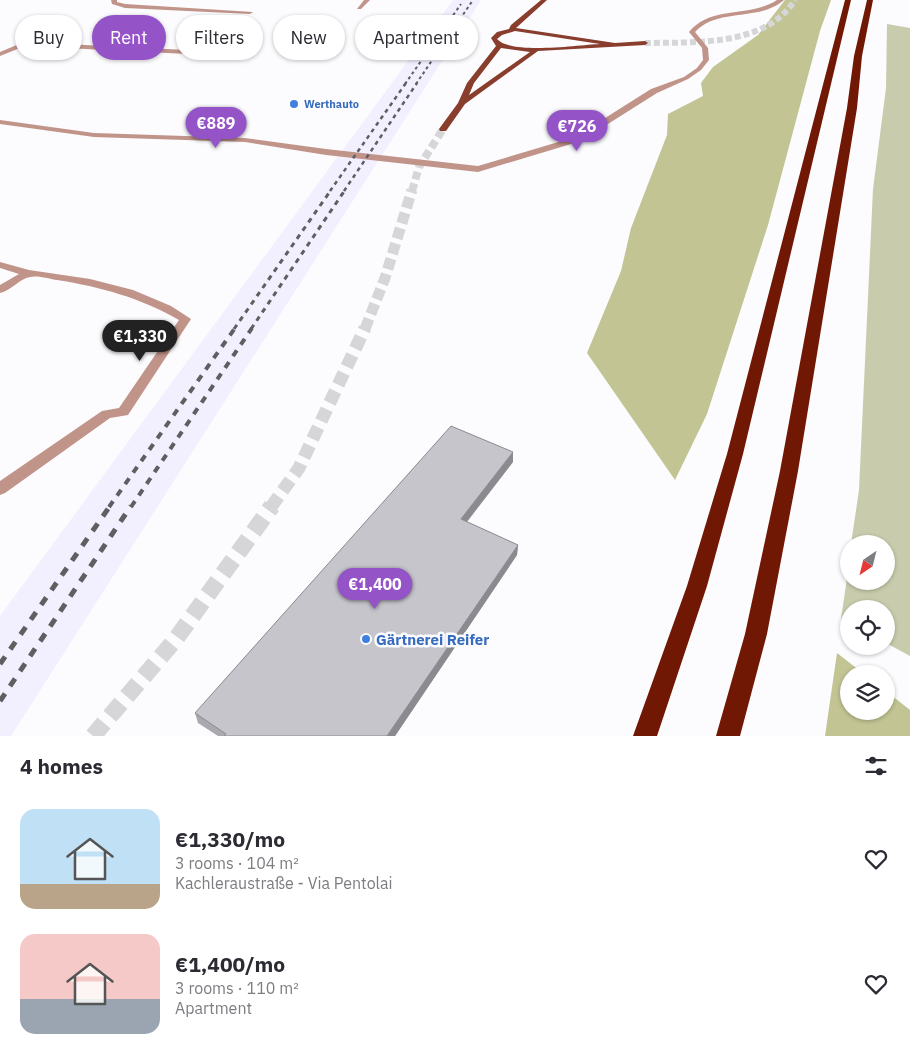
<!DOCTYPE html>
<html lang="en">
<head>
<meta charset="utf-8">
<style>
  body { margin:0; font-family:"IBM Plex Sans",sans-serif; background:#f2f2f3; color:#2b2b33; height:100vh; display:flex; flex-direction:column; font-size:19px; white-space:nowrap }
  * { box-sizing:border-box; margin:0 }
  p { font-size:16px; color:#7c7c81 }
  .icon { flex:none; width:28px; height:28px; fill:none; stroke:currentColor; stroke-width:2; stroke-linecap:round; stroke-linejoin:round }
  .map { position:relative; height:736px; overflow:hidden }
  .sheet { display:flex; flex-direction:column; background:#fff; flex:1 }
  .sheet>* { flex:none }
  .top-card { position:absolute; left:15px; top:15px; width:500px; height:45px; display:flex; gap:10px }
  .needle { width:32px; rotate:215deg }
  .buttons { position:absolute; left:840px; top:535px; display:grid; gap:10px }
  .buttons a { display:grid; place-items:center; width:55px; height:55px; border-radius:50%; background:#fff; box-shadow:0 1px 4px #0004; font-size:25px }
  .price { position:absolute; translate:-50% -42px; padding:0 11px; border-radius:18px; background:#9553c8; color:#fff; font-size:16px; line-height:32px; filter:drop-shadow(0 1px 2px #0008) }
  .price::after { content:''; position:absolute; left:50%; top:30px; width:15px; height:11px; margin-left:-8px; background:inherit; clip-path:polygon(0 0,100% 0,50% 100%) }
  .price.active { background:#222; color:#fff }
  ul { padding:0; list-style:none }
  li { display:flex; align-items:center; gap:15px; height:125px; padding:0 20px }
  li span { display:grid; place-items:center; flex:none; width:140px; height:100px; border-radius:15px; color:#555 }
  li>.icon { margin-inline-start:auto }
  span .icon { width:60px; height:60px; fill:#fffc; stroke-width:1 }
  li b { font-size:21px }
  h2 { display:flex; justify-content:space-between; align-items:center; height:60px; padding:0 20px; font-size:21px }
  .chip { padding:0 18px; border-radius:22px; background:#fff; box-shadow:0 1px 4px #0004; font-size:18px; line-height:45px }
  .chip.active { background:#9553c8; color:#fff }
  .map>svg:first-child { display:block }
  .built { fill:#f2effe }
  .green { fill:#c9ccac }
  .forest { fill:#c2c493 }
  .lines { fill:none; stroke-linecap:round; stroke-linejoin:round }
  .major-tunnel-far4 { stroke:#d6d5d8; stroke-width:6; stroke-dasharray:6 3; stroke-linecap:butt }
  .major-tunnel-far3 { stroke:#d6d5d8; stroke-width:8; stroke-dasharray:8 4; stroke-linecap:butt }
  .major-tunnel-far2 { stroke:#d6d5d8; stroke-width:11; stroke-dasharray:11 5; stroke-linecap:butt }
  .major-tunnel-far1 { stroke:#d6d5d8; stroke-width:13; stroke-dasharray:13 7; stroke-linecap:butt }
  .major-tunnel { stroke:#d6d5d8; stroke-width:17; stroke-dasharray:17 9; stroke-linecap:butt }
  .minor { fill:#c1948a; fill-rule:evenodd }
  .major { fill:#883d2d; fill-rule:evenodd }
  .highway { fill:#711805; fill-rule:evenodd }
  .rail-far4 { stroke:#5f5f62; stroke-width:2; stroke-dasharray:3 3; stroke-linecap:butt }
  .rail-far3 { stroke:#5f5f62; stroke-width:2.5; stroke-dasharray:4 4; stroke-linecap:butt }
  .rail-far2 { stroke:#5f5f62; stroke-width:3; stroke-dasharray:5 5; stroke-linecap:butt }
  .rail-far1 { stroke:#5f5f62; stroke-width:4; stroke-dasharray:7 7; stroke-linecap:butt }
  .rail { stroke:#5f5f62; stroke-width:5; stroke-dasharray:9 9; stroke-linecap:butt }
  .wall { fill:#aaa9af }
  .shaded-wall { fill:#8b8a8f }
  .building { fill:#c6c5cc; stroke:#8b8a8f }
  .shop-dot { fill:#3f7fe0; stroke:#fcfbfe; stroke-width:2 }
  .labels { text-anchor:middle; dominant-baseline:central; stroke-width:5; stroke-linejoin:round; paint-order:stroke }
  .far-shop-label { font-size:11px; font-weight:bold; fill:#366cbe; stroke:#fcfbfe; text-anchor:start }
  .near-shop-label { font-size:15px; font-weight:bold; fill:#366cbe; stroke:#fcfbfe; text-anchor:start }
</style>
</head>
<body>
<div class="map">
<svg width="910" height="736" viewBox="0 0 910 736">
  <rect width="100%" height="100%" fill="#fcfbfe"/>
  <polygon class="built" points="453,0 481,0 11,736 0,736 0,616"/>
  <polygon class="green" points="887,24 910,28 910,656 886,643 886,609 849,609 849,623 841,619 849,564 849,581 886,581 886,544 851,544 859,490 873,189 886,88"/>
  <g class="forest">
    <polygon points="785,0 831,0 820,31 768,225 707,414 675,480 587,353 621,271 631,228 667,135 668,114 703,96 701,83 713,67 758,35"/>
    <polygon points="837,653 864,674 849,674 849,711 886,711 886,691 910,710 910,736 825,736"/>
  </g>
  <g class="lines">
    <path class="major-tunnel-far4" d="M645 43C695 42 765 47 795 0"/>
    <polyline class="major-tunnel-far3" points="412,191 419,167 443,129"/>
    <polyline class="major-tunnel-far2" points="365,329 385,278 412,190"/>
    <polyline class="major-tunnel-far1" points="271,507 299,468 365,328"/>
    <polyline class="major-tunnel" points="93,736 175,640 272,506"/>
    <g class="minor">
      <polygon points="111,0 117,0 117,2 125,4 253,12 250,14 125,8 112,4"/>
      <polygon points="364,0 370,0 361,9 357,9"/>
      <path d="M777 0H784C759 22 718 7 695 32L708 48 709 60 701 70 688 79 657 93 581 141 478 172 326 155 245 142 94 137 0 124V120L94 133 245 138 326 149 478 166 575 137 651 89 684 77 697 68 703 60 702 48 689 32C711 5 750 18 777 0Z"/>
      <polygon points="24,42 187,50 190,52 187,54 25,46 0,56 0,52"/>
      <path d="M0 262 29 270 90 279 133 290 171 306 191 319 128 415 110 418 5 493 0 495V481L102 411 119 408 179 320C141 298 101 287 57 280 50 279 38 275 30 277 20 278 11 291 0 293V285L19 274 0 268Z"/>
    </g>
    <path class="major" d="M541 0H547L516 28 615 43 645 41 648 43 645 45 538 51 465 104 446 131H440L439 129 458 103 467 83 496 46 491 38 497 32 509 29 511 25ZM515 31 600 44C578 45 511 55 497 39L502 35ZM501 48 530 52 469 95 474 83Z"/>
    <g class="highway">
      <polygon points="845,0 851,0 743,454 707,586 657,736 633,736 687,586 727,454"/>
      <polygon points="867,0 873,0 862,56 857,108 798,471 767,634 740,736 716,736 745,634 780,471 847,108 854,56"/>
    </g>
    <g class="rail-far4">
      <polyline points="405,84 461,4"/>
      <polyline points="416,84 473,0"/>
    </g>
    <g class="rail-far3">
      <polyline points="330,191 406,83"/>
      <polyline points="344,191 417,83"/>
    </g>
    <g class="rail-far2">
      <polyline points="234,329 331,190"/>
      <polyline points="251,329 345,190"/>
    </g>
    <g class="rail-far1">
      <polyline points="109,507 235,328"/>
      <polyline points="131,507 252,328"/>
    </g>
    <g class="rail">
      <polyline points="0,664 110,506"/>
      <polyline points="0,701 131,506"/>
    </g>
  </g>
  <polygon class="wall" points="513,462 467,522 518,545 517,555 395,736 218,736 198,723 195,713"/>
  <g class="shaded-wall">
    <polygon points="513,452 513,462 461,529 461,519"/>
    <polygon points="518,545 517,555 395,736 387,736"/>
  </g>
  <polygon class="building" points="451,426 513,452 461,519 518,545 387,736 224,736 226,734 195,713"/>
  <g class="shop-dot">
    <circle cx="294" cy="104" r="5"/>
    <circle cx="366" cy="639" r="5"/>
  </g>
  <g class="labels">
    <g class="far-shop-label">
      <text x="304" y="104">Werthauto</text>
    </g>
    <g class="near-shop-label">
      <text x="376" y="639">Gärtnerei Reifer</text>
    </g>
  </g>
</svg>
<div class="buttons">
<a><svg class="needle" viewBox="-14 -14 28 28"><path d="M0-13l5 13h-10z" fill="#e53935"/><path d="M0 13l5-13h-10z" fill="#7c7c81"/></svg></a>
<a><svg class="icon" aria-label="locate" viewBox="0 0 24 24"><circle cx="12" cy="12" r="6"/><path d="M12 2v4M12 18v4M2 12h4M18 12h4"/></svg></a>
<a><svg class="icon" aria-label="layers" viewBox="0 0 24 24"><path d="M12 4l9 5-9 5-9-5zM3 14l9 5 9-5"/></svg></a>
</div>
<b class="price" style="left:216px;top:149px">€889</b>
<b class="price" style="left:577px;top:152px">€726</b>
<b class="price active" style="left:140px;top:362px">€1,330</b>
<b class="price" style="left:375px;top:610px">€1,400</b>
<div class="top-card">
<a class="chip">Buy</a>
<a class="chip active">Rent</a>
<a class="chip">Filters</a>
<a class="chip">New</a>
<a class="chip">Apartment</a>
</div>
</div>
<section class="sheet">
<h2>4 homes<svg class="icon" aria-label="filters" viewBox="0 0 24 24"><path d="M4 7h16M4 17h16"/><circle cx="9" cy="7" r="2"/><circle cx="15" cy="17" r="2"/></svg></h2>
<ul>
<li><span style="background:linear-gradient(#bfe0f5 75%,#b9a48a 0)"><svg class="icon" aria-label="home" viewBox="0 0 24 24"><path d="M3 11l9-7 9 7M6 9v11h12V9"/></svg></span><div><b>€1,330/mo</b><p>3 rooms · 104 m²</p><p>Kachleraustraße - Via Pentolai</p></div><svg class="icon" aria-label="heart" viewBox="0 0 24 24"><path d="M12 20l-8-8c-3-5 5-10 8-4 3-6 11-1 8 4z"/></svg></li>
<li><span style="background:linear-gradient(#f6c9c9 65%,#9aa5b1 0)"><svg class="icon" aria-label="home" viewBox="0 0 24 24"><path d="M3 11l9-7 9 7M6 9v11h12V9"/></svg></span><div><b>€1,400/mo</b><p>3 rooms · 110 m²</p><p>Apartment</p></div><svg class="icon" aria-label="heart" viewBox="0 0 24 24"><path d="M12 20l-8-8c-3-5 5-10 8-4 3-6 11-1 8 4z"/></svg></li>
</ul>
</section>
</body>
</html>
